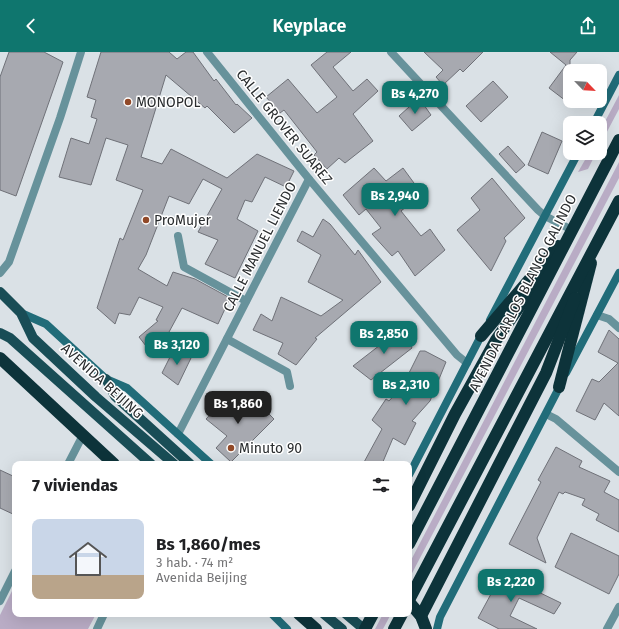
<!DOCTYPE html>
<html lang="es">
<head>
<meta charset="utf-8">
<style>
  body { margin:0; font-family:"Fira Sans",sans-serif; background:#f2f2f2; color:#202124; height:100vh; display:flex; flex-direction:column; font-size:15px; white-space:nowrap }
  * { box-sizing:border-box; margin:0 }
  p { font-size:13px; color:#757577 }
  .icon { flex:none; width:22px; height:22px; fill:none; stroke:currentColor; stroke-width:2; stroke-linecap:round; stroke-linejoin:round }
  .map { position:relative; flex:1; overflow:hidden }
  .panel { position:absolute; left:12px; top:409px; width:400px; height:156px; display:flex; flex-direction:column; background:#fff; border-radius:8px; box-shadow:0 4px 16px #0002 }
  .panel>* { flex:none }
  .needle { width:26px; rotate:115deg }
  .buttons { position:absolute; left:563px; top:12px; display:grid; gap:8px }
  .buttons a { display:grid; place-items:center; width:44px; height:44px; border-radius:8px; background:#fff; box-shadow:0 4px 16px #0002; font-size:20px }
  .price { position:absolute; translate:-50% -34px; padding:0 9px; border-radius:8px; background:#0f766e; color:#fff; font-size:13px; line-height:26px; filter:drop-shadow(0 1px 2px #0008) }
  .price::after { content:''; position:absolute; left:50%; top:24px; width:12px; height:9px; margin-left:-6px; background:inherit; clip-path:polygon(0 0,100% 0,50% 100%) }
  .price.on { background:#222; color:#fff }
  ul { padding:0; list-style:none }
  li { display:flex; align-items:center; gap:12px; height:100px; padding:0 20px }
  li+li { border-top:1px solid #e0e0e0 }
  li span { display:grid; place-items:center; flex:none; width:112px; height:80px; border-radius:8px; color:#555 }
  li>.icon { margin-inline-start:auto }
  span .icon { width:48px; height:48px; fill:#fffc; stroke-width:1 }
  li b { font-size:17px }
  h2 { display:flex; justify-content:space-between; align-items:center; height:48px; padding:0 20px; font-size:17px }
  header { display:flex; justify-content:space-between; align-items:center; height:52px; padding:0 20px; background:#0f766e; color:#fff; font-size:18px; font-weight:600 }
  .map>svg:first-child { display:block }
  .green { fill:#b9acc5 }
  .building { fill:#a7a9b0; stroke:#6f7178 }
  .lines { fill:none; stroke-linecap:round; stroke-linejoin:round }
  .street { stroke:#67929b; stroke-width:8 }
  .secondary { stroke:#216c79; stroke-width:8 }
  .primary { stroke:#194d56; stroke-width:10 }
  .highway { stroke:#0d333a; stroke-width:12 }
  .primary-bridge { stroke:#194d56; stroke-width:10 }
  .poi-dot { fill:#914928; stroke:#fff; stroke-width:1.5 }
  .labels { text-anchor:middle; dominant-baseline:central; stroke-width:3; stroke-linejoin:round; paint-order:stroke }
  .poi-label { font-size:14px; fill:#2a2d2f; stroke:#fff; text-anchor:start }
  .street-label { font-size:14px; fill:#2a2d2f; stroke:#fff }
</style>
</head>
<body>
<header><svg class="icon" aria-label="back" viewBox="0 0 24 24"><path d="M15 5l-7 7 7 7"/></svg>Keyplace<svg class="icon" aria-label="share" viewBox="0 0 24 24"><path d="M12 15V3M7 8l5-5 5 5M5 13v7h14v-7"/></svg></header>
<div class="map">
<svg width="619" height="577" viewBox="0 0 619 577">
  <rect width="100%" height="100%" fill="#dae1e6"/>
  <g class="green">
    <polygon points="619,43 619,57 600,93 600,79"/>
    <polygon points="589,101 596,101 588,117 578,120"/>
    <polygon points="619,110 619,126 409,527 409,512"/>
    <polygon points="15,533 15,562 96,562 88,577 0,577 0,563"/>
    <polygon points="383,562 391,562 383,577 375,577"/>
  </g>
  <g class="building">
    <polygon points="9,0 44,0 63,10 16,144 0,138 0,25"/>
    <polygon points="101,0 169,0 177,7 186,0 193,0 214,29 216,27 236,53 237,52 252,66 234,81 207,54 205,56 166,23 141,105 162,112 171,97 227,126 257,102 294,119 286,135 265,125 252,150 245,148 237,167 258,179 235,226 205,212 218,188 198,180 222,137 203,127 189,152 169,144 146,203 138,217 167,234 173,220 195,227 230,246 218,272 182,256 169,280 174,285 153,303 139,285 158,269 156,268 163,255 139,245 130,263 119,261 115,272 97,256 120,186 123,188 143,138 116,128 128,93 106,86 91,133 59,125 71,86 89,92 97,67 91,65 96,48 87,45"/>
    <polygon points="327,0 351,0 333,15 353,39 367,27 378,39 353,62 373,89 345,111 339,106 327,117 314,103 317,100 284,58 280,61 266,45 288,27 317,61 337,45 311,13"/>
    <polygon points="424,0 483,0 463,20 460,17 443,33 436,25 443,18"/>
    <polygon points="550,0 577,0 570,8 570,52 549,36 566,13"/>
    <polygon points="493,29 508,45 481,70 466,54"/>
    <polygon points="419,46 431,63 412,79 399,64"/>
    <polygon points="542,80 562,89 548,122 528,113"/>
    <polygon points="508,94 525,113 516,121 499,102"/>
    <polygon points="374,116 386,129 403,116 422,142 401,159 421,184 430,177 445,198 415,224 398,199 392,204 372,182 381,176 366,157 359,163 343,143"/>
    <polygon points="492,126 525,166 504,186 506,189 491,219 457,178 480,158 471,146"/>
    <polygon points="323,167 330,172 355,203 358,198 381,230 315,286 317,287 296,313 278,302 283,291 253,278 261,262 272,269 281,245 321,264 343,248 308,230 321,203 297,189 302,179 313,185"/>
    <polygon points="402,276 412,296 371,328 353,314"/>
    <polygon points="609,278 619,287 619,364 604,351 595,368 576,359 592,327 599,330 618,311 598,300"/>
    <polygon points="175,295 191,306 178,333 162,321"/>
    <polygon points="420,299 425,299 446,310 430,349 412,369 416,371 405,393 393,386 382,412 363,412 382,377 372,368 386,347 389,349 412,323 409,321"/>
    <polygon points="230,342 249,360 257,350 274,367 231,410 216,396 227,384 206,367"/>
    <polygon points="556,395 582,409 579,415 610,429 604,440 619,448 619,480 596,468 599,462 582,453 585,447 565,440 563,442 559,440 537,486 546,511 509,492 541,430 538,428"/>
    <polygon points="0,418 15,425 15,463 0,456"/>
    <polygon points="571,481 619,504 619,522 609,542 555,515"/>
    <polygon points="495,519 561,551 554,562 519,546 510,564 537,577 499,577 478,566 491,542 485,539"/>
  </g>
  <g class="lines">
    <g class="street">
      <polyline points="207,0 309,127 457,303 467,311"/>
      <polyline points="391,0 538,158 545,164 572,178"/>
      <polyline points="178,184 184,215 246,249"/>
      <polyline points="0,221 9,210 60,66 81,0"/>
      <polyline points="597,263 609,267 619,276"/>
      <polyline points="227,287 287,320 290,334"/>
      <polyline points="546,362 556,367 619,420"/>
      <polyline points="178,382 309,127"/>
      <polyline points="68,412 83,383"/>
      <polyline points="0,549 15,519"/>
      <polyline points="97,577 104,562"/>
      <polyline points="607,577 619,555"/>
    </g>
    <g class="secondary">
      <polyline points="594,71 619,23"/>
      <polyline points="21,261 46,272 106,327 127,336 211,412"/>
      <polyline points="490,268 578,101"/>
      <polyline points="566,321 619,221"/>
      <polyline points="409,423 483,280"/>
      <polyline points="272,562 287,577"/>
      <polyline points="437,577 440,565 561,332"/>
    </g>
    <g class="primary">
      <polyline points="0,240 21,261 33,286 96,345 174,412"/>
      <polyline points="0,281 10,286 151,412"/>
      <polyline points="106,327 115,344 190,412"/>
      <polyline points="346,562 364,577"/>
    </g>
    <g class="highway">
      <polyline points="481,284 558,194"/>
      <polyline points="0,306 114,412"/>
      <polyline points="559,335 591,211"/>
      <polyline points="409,454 455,362 496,288 542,222"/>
      <polyline points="409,492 619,88"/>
      <polyline points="409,548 619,149"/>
      <polyline points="409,550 421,564 426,577"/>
      <polyline points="299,562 316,577"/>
      <polyline points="421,564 546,321 575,246"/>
      <polyline points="365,577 373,562"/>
      <polyline points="394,577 402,562"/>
    </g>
    <polyline class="primary-bridge" points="324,562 342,577"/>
  </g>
  <g class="poi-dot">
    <circle cx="128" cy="50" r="4"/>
    <circle cx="146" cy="168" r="4"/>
    <circle cx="231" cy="396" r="4"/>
  </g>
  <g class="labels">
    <g class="poi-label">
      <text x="136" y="50">MONOPOL</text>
      <text x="154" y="168">ProMujer</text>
      <text x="239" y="396">Minuto 90</text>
    </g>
    <g class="street-label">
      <text transform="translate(284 75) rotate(51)">CALLE GROVER SUAREZ</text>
      <text transform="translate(260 195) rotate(-63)">CALLE MANUEL LIENDO</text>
      <text transform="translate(523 241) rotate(-63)">AVENIDA CARLOS BLANCO GALINDO</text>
      <text transform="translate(102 329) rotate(42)">AVENIDA BEIJING</text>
    </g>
  </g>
</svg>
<div class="buttons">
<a><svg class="needle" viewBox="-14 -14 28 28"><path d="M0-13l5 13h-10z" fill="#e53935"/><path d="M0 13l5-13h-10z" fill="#757577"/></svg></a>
<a><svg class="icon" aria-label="layers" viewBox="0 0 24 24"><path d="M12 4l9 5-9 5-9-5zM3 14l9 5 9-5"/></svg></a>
</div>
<b class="price" style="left:415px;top:63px">Bs 4,270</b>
<b class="price" style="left:395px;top:165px">Bs 2,940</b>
<b class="price" style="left:384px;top:303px">Bs 2,850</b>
<b class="price" style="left:177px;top:314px">Bs 3,120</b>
<b class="price" style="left:406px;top:354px">Bs 2,310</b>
<b class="price on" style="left:238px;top:373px">Bs 1,860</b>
<b class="price" style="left:511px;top:551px">Bs 2,220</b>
<section class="panel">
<h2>7 viviendas<svg class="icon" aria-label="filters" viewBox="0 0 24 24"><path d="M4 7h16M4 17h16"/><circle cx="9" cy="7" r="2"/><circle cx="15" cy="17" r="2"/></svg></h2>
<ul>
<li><span style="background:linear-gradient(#c9d6e8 70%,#b9a48a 0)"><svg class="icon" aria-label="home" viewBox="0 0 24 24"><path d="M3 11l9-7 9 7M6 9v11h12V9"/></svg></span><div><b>Bs 1,860/mes</b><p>3 hab. · 74 m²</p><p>Avenida Beijing</p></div></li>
</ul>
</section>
</div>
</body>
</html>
